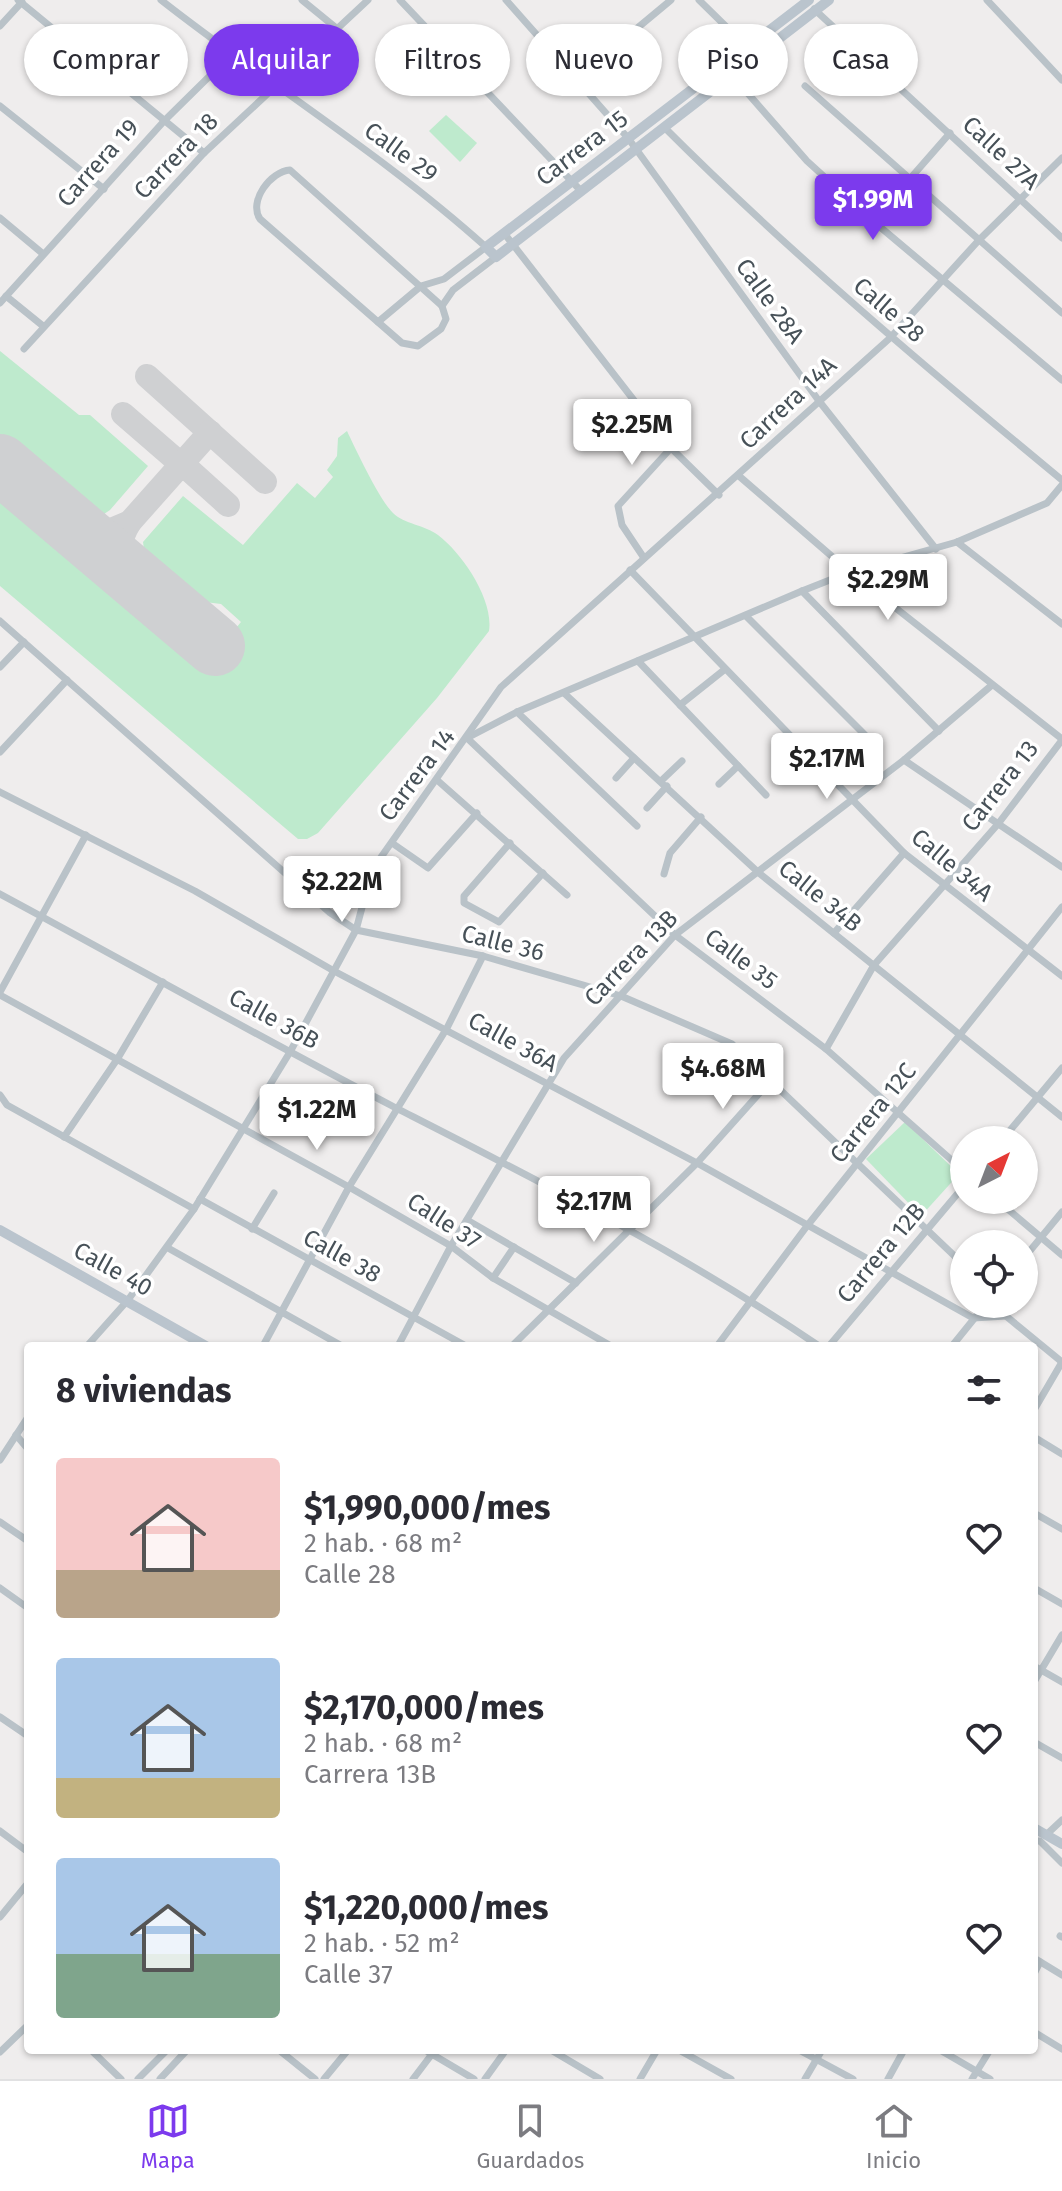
<!DOCTYPE html>
<html lang="es">
<head>
<meta charset="utf-8">
<style>
  body { margin:0; font-family:"Fira Sans",sans-serif; background:#f7f7f7; color:#2b2b33; height:100vh; display:flex; flex-direction:column; font-size:30px; white-space:nowrap }
  * { box-sizing:border-box; margin:0 }
  p { font-size:26px; color:#7c7c81 }
  .icon { flex:none; width:44px; height:44px; fill:none; stroke:currentColor; stroke-width:2; stroke-linecap:round; stroke-linejoin:round }
  .map { position:relative; flex:1; overflow:hidden }
  .panel { position:absolute; left:24px; top:1342px; width:1014px; height:712px; display:flex; flex-direction:column; background:#fff; border-radius:8px; box-shadow:0 2px 6px #0004 }
  .panel>* { flex:none }
  .hud { position:absolute; left:24px; top:24px; width:1014px; height:72px; display:flex; gap:16px }
  .needle { width:52px; rotate:42deg }
  .buttons { position:absolute; left:950px; top:1126px; display:grid; gap:16px }
  .buttons a { display:grid; place-items:center; width:88px; height:88px; border-radius:50%; background:#fff; box-shadow:0 2px 6px #0004; font-size:40px }
  .price { position:absolute; translate:-50% -68px; padding:0 18px; border-radius:8px; background:#fff; color:#222; font-size:26px; line-height:52px; filter:drop-shadow(0 2px 4px #0008) }
  .price::after { content:''; position:absolute; left:50%; top:48px; width:24px; height:18px; margin-left:-12px; background:inherit; clip-path:polygon(0 0,100% 0,50% 100%) }
  .price.active { background:#7c3aed; color:#fff }
  ul { padding:0; list-style:none }
  li { display:flex; align-items:center; gap:24px; height:200px; padding:0 32px }
  li span { display:grid; place-items:center; flex:none; width:224px; height:160px; border-radius:8px; color:#555 }
  li>.icon { margin-inline-start:auto }
  span .icon { width:96px; height:96px; fill:#fffc; stroke-width:1 }
  li b { font-size:34px }
  h2 { display:flex; justify-content:space-between; align-items:center; height:96px; padding:0 32px; font-size:34px }
  .tag { padding:0 28px; border-radius:36px; background:#fff; box-shadow:0 2px 6px #0004; font-size:28px; line-height:72px }
  .tag.active { background:#7c3aed; color:#fff }
  .tab-bar { display:flex; justify-content:space-around; align-items:center; height:112px; border-top:2px solid #e1e1e2; background:#fff; font-size:22px; color:#7c7c81 }
  .tab-bar a { display:grid; justify-items:center; gap:4px }
  .tab-bar .active { color:#7c3aed }
  .map>svg:first-child { display:block }
  .green { fill:#beeacd }
  .lines { fill:none; stroke-linecap:round; stroke-linejoin:round }
  .taxiway { stroke:#cfd0d2; stroke-width:24 }
  .runway { stroke:#cfd0d2; stroke-width:60 }
  .street { stroke:#b9c2c8; stroke-width:7 }
  .secondary { stroke:#bac4cd; stroke-width:10 }
  .labels { text-anchor:middle; dominant-baseline:central; stroke-width:7; stroke-linejoin:round; paint-order:stroke }
  .street-label { font-size:24px; fill:#475158; stroke:#fff }
</style>
</head>
<body>
<div class="map">
<svg width="1062" height="2079" viewBox="0 0 1062 2079">
  <rect width="100%" height="100%" fill="#efeded"/>
  <g class="green">
    <polygon points="446,115 477,143 460,162 429,131"/>
    <polygon points="0,351 79,415 90,415 148,466 110,510 104,514 91,513 0,436"/>
    <path d="M347 431C356 450 379 499 393 513 404 524 425 525 438 535 462 553 494 600 489 631L437 698 318 833 307 839H298L0 586V487L207 663 241 622 221 604 197 601 145 557 143 542 183 496 243 545 297 483 315 498 333 477 327 470 337 456 338 438Z"/>
    <polygon points="905,1122 959,1174 921,1216 866,1159"/>
  </g>
  <g class="lines">
    <g class="taxiway">
      <polyline points="147,376 265,482"/>
      <polyline points="123,414 175,459 178,469 187,468 228,505"/>
      <path d="M130 522C117 543 118 555 133 575"/>
      <polyline points="79,530 104,533 130,522 210,432"/>
    </g>
    <polyline class="runway" points="0,464 215,646"/>
    <g class="street">
      <polyline points="18,0 204,153"/>
      <path d="M161 0C268 84 385 156 486 247L444 279 421 286 378 322"/>
      <polyline points="302,0 335,27"/>
      <polyline points="400,0 581,191"/>
      <polyline points="506,0 628,138 819,401 936,549"/>
      <polyline points="699,0 749,49"/>
      <polyline points="987,0 1062,80"/>
      <polyline points="814,9 1062,238"/>
      <polyline points="0,26 22,2"/>
      <polyline points="730,73 807,161 873,221 1062,380"/>
      <polyline points="576,79 671,0"/>
      <polyline points="805,86 1062,313"/>
      <polyline points="0,106 104,189"/>
      <path d="M664 127C790 253 925 367 1062 480"/>
      <path d="M290 170 442 306 446 319 441 329 418 346 402 343 260 219C248 201 271 171 290 170Z"/>
      <polyline points="0,218 42,253"/>
      <polyline points="873,221 950,133"/>
      <polyline points="504,233 671,448 719,495"/>
      <polyline points="6,296 43,326"/>
      <polyline points="0,303 165,120 231,55"/>
      <polyline points="442,306 453,290 496,257"/>
      <polyline points="24,349 204,153 368,0"/>
      <polyline points="739,476 850,572 1062,739"/>
      <polyline points="957,542 1062,624"/>
      <polyline points="644,558 622,525 618,506 671,448"/>
      <polyline points="630,570 904,853 1062,976"/>
      <polyline points="802,591 939,731"/>
      <polyline points="746,616 865,735"/>
      <polyline points="0,621 329,912 356,930 483,956 621,996 732,1044 964,1265"/>
      <polyline points="638,661 766,795"/>
      <polyline points="0,667 24,642"/>
      <polyline points="565,694 759,873 1062,1117"/>
      <polyline points="680,705 724,670"/>
      <polyline points="517,712 637,826"/>
      <polyline points="469,737 517,712 802,591 850,572 957,542 1047,503 1062,485"/>
      <polyline points="467,738 675,935 826,1049 964,1171"/>
      <polyline points="0,752 67,680"/>
      <polyline points="904,760 1062,867"/>
      <polyline points="616,778 634,758"/>
      <polyline points="437,780 567,895"/>
      <polyline points="661,781 682,761"/>
      <polyline points="719,784 738,766"/>
      <polyline points="0,792 195,891 334,971 697,1163 973,1318 1006,1316"/>
      <polyline points="647,808 667,786"/>
      <polyline points="392,843 428,868 477,813"/>
      <polyline points="510,843 464,896 464,903 499,922 543,873"/>
      <polyline points="664,874 670,853 701,817"/>
      <path d="M0 894C132 965 263 1039 396 1108 541 1182 684 1254 819 1346"/>
      <polyline points="834,933 904,853"/>
      <polyline points="0,992 86,835"/>
      <polyline points="0,995 349,1187 451,1246 493,1278 611,1346"/>
      <polyline points="826,1049 874,965 998,824 1062,740"/>
      <polyline points="0,1095 7,1105 194,1209"/>
      <polyline points="64,1137 118,1058 163,982"/>
      <polyline points="1002,1140 1062,1068"/>
      <polyline points="200,1199 466,1346"/>
      <polyline points="997,1200 1062,1255"/>
      <polyline points="467,1220 576,1283"/>
      <polyline points="252,1229 274,1193"/>
      <polyline points="168,1248 342,1346"/>
      <polyline points="1024,1258 1062,1212"/>
      <polyline points="493,1278 514,1247"/>
      <polyline points="1000,1304 1006,1316 1062,1362"/>
      <polyline points="87,1346 128,1300 194,1209 290,1052 356,930 372,870 501,687 890,338 979,240 1062,158"/>
      <polyline points="263,1346 349,1187 447,1028 483,956"/>
      <polyline points="398,1346 451,1246 564,1058 675,935 904,760 992,685"/>
      <polyline points="512,1346 697,1163 772,1079"/>
      <polyline points="717,1346 807,1226 1062,907"/>
      <polyline points="829,1346 964,1186"/>
      <polyline points="952,1346 986,1304"/>
      <polyline points="1034,1410 1062,1362"/>
      <polyline points="16,1435 28,1449"/>
      <polyline points="1034,1437 1062,1454"/>
      <polyline points="0,1460 28,1417"/>
      <polyline points="1034,1513 1062,1529"/>
      <polyline points="0,1522 28,1541"/>
      <polyline points="0,1588 28,1608"/>
      <polyline points="1034,1588 1062,1604"/>
      <polyline points="1034,1666 1062,1682"/>
      <polyline points="1034,1682 1062,1635"/>
      <polyline points="0,1717 28,1736"/>
      <polyline points="1034,1742 1062,1758"/>
      <polyline points="0,1831 28,1852"/>
      <polyline points="1046,1835 1062,1820"/>
      <polyline points="1034,1841 1040,1841 1062,1863"/>
      <polyline points="0,1917 28,1883"/>
      <polyline points="1060,1936 1062,1937"/>
      <polyline points="1034,1958 1062,1975"/>
      <polyline points="1034,1974 1040,1962"/>
      <polyline points="1034,2032 1062,2049"/>
      <polyline points="91,2050 121,2079"/>
      <polyline points="279,2050 315,2079"/>
      <polyline points="425,2050 474,2079"/>
      <polyline points="551,2050 600,2079"/>
      <polyline points="679,2050 731,2079"/>
      <polyline points="799,2050 853,2079"/>
      <polyline points="940,2050 990,2079"/>
      <polyline points="0,2052 28,2025"/>
      <polyline points="138,2079 167,2050"/>
      <polyline points="160,2079 187,2050"/>
      <polyline points="324,2079 348,2050"/>
      <polyline points="413,2079 432,2054"/>
      <polyline points="485,2079 506,2050"/>
      <polyline points="640,2079 657,2050"/>
      <polyline points="805,2079 822,2050"/>
      <polyline points="888,2079 904,2050"/>
      <polyline points="972,2079 990,2050"/>
    </g>
    <g class="secondary">
      <polyline points="809,0 486,247 496,257 829,0"/>
      <polyline points="0,1230 206,1346"/>
      <polyline points="1034,1828 1062,1844"/>
    </g>
  </g>
  <g class="labels">
    <g class="street-label">
      <text transform="translate(582 148) rotate(-37)">Carrera 15</text>
      <text transform="translate(401 152) rotate(36)">Calle 29</text>
      <text transform="translate(1001 153) rotate(43)">Calle 27A</text>
      <text transform="translate(176 156) rotate(-46)">Carrera 18</text>
      <text transform="translate(98 163) rotate(-48)">Carrera 19</text>
      <text transform="translate(770 301) rotate(54)">Calle 28A</text>
      <text transform="translate(889 310) rotate(41)">Calle 28</text>
      <text transform="translate(788 403) rotate(-43)">Carrera 14A</text>
      <text transform="translate(417 775) rotate(-53)">Carrera 14</text>
      <text transform="translate(1000 786) rotate(-52)">Carrera 13</text>
      <text transform="translate(952 865) rotate(40)">Calle 34A</text>
      <text transform="translate(820 896) rotate(39)">Calle 34B</text>
      <text transform="translate(503 943) rotate(14)">Calle 36</text>
      <text transform="translate(631 958) rotate(-46)">Carrera 13B</text>
      <text transform="translate(741 959) rotate(37)">Calle 35</text>
      <text transform="translate(274 1019) rotate(29)">Calle 36B</text>
      <text transform="translate(513 1042) rotate(29)">Calle 36A</text>
      <text transform="translate(873 1113) rotate(-51)">Carrera 12C</text>
      <text transform="translate(444 1221) rotate(33)">Calle 37</text>
      <text transform="translate(881 1253) rotate(-50)">Carrera 12B</text>
      <text transform="translate(342 1256) rotate(29)">Calle 38</text>
      <text transform="translate(113 1269) rotate(29)">Calle 40</text>
    </g>
  </g>
</svg>
<div class="buttons">
<a><svg class="needle" viewBox="-14 -14 28 28"><path d="M0-13l5 13h-10z" fill="#e53935"/><path d="M0 13l5-13h-10z" fill="#7c7c81"/></svg></a>
<a><svg class="icon" aria-label="locate" viewBox="0 0 24 24"><circle cx="12" cy="12" r="6"/><path d="M12 2v4M12 18v4M2 12h4M18 12h4"/></svg></a>
</div>
<b class="price active" style="left:873px;top:242px">$1.99M</b>
<b class="price" style="left:632px;top:467px">$2.25M</b>
<b class="price" style="left:888px;top:622px">$2.29M</b>
<b class="price" style="left:827px;top:801px">$2.17M</b>
<b class="price" style="left:342px;top:924px">$2.22M</b>
<b class="price" style="left:723px;top:1111px">$4.68M</b>
<b class="price" style="left:317px;top:1152px">$1.22M</b>
<b class="price" style="left:594px;top:1244px">$2.17M</b>
<div class="hud">
<a class="tag">Comprar</a>
<a class="tag active">Alquilar</a>
<a class="tag">Filtros</a>
<a class="tag">Nuevo</a>
<a class="tag">Piso</a>
<a class="tag">Casa</a>
</div>
<section class="panel">
<h2>8 viviendas<svg class="icon" aria-label="filters" viewBox="0 0 24 24"><path d="M4 7h16M4 17h16"/><circle cx="9" cy="7" r="2"/><circle cx="15" cy="17" r="2"/></svg></h2>
<ul>
<li><span style="background:linear-gradient(#f6c9c9 70%,#b9a48a 0)"><svg class="icon" aria-label="home" viewBox="0 0 24 24"><path d="M3 11l9-7 9 7M6 9v11h12V9"/></svg></span><div><b>$1,990,000/mes</b><p>2 hab. · 68 m²</p><p>Calle 28</p></div><svg class="icon" aria-label="heart" viewBox="0 0 24 24"><path d="M12 20l-8-8c-3-5 5-10 8-4 3-6 11-1 8 4z"/></svg></li>
<li><span style="background:linear-gradient(#a9c7e8 75%,#c2b280 0)"><svg class="icon" aria-label="home" viewBox="0 0 24 24"><path d="M3 11l9-7 9 7M6 9v11h12V9"/></svg></span><div><b>$2,170,000/mes</b><p>2 hab. · 68 m²</p><p>Carrera 13B</p></div><svg class="icon" aria-label="heart" viewBox="0 0 24 24"><path d="M12 20l-8-8c-3-5 5-10 8-4 3-6 11-1 8 4z"/></svg></li>
<li><span style="background:linear-gradient(#a9c7e8 60%,#7fa58c 0)"><svg class="icon" aria-label="home" viewBox="0 0 24 24"><path d="M3 11l9-7 9 7M6 9v11h12V9"/></svg></span><div><b>$1,220,000/mes</b><p>2 hab. · 52 m²</p><p>Calle 37</p></div><svg class="icon" aria-label="heart" viewBox="0 0 24 24"><path d="M12 20l-8-8c-3-5 5-10 8-4 3-6 11-1 8 4z"/></svg></li>
</ul>
</section>
</div>
<nav class="tab-bar">
<a class="active"><svg class="icon" aria-label="map" viewBox="0 0 24 24"><path d="M3 6l6-2 6 2 6-2v14l-6 2-6-2-6 2zM9 4v14M15 6v14"/></svg>Mapa</a>
<a><svg class="icon" aria-label="saved" viewBox="0 0 24 24"><path d="M7 4h10v16l-5-4-5 4z"/></svg>Guardados</a>
<a><svg class="icon" aria-label="home" viewBox="0 0 24 24"><path d="M3 11l9-7 9 7M6 9v11h12V9"/></svg>Inicio</a>
</nav>
</body>
</html>
